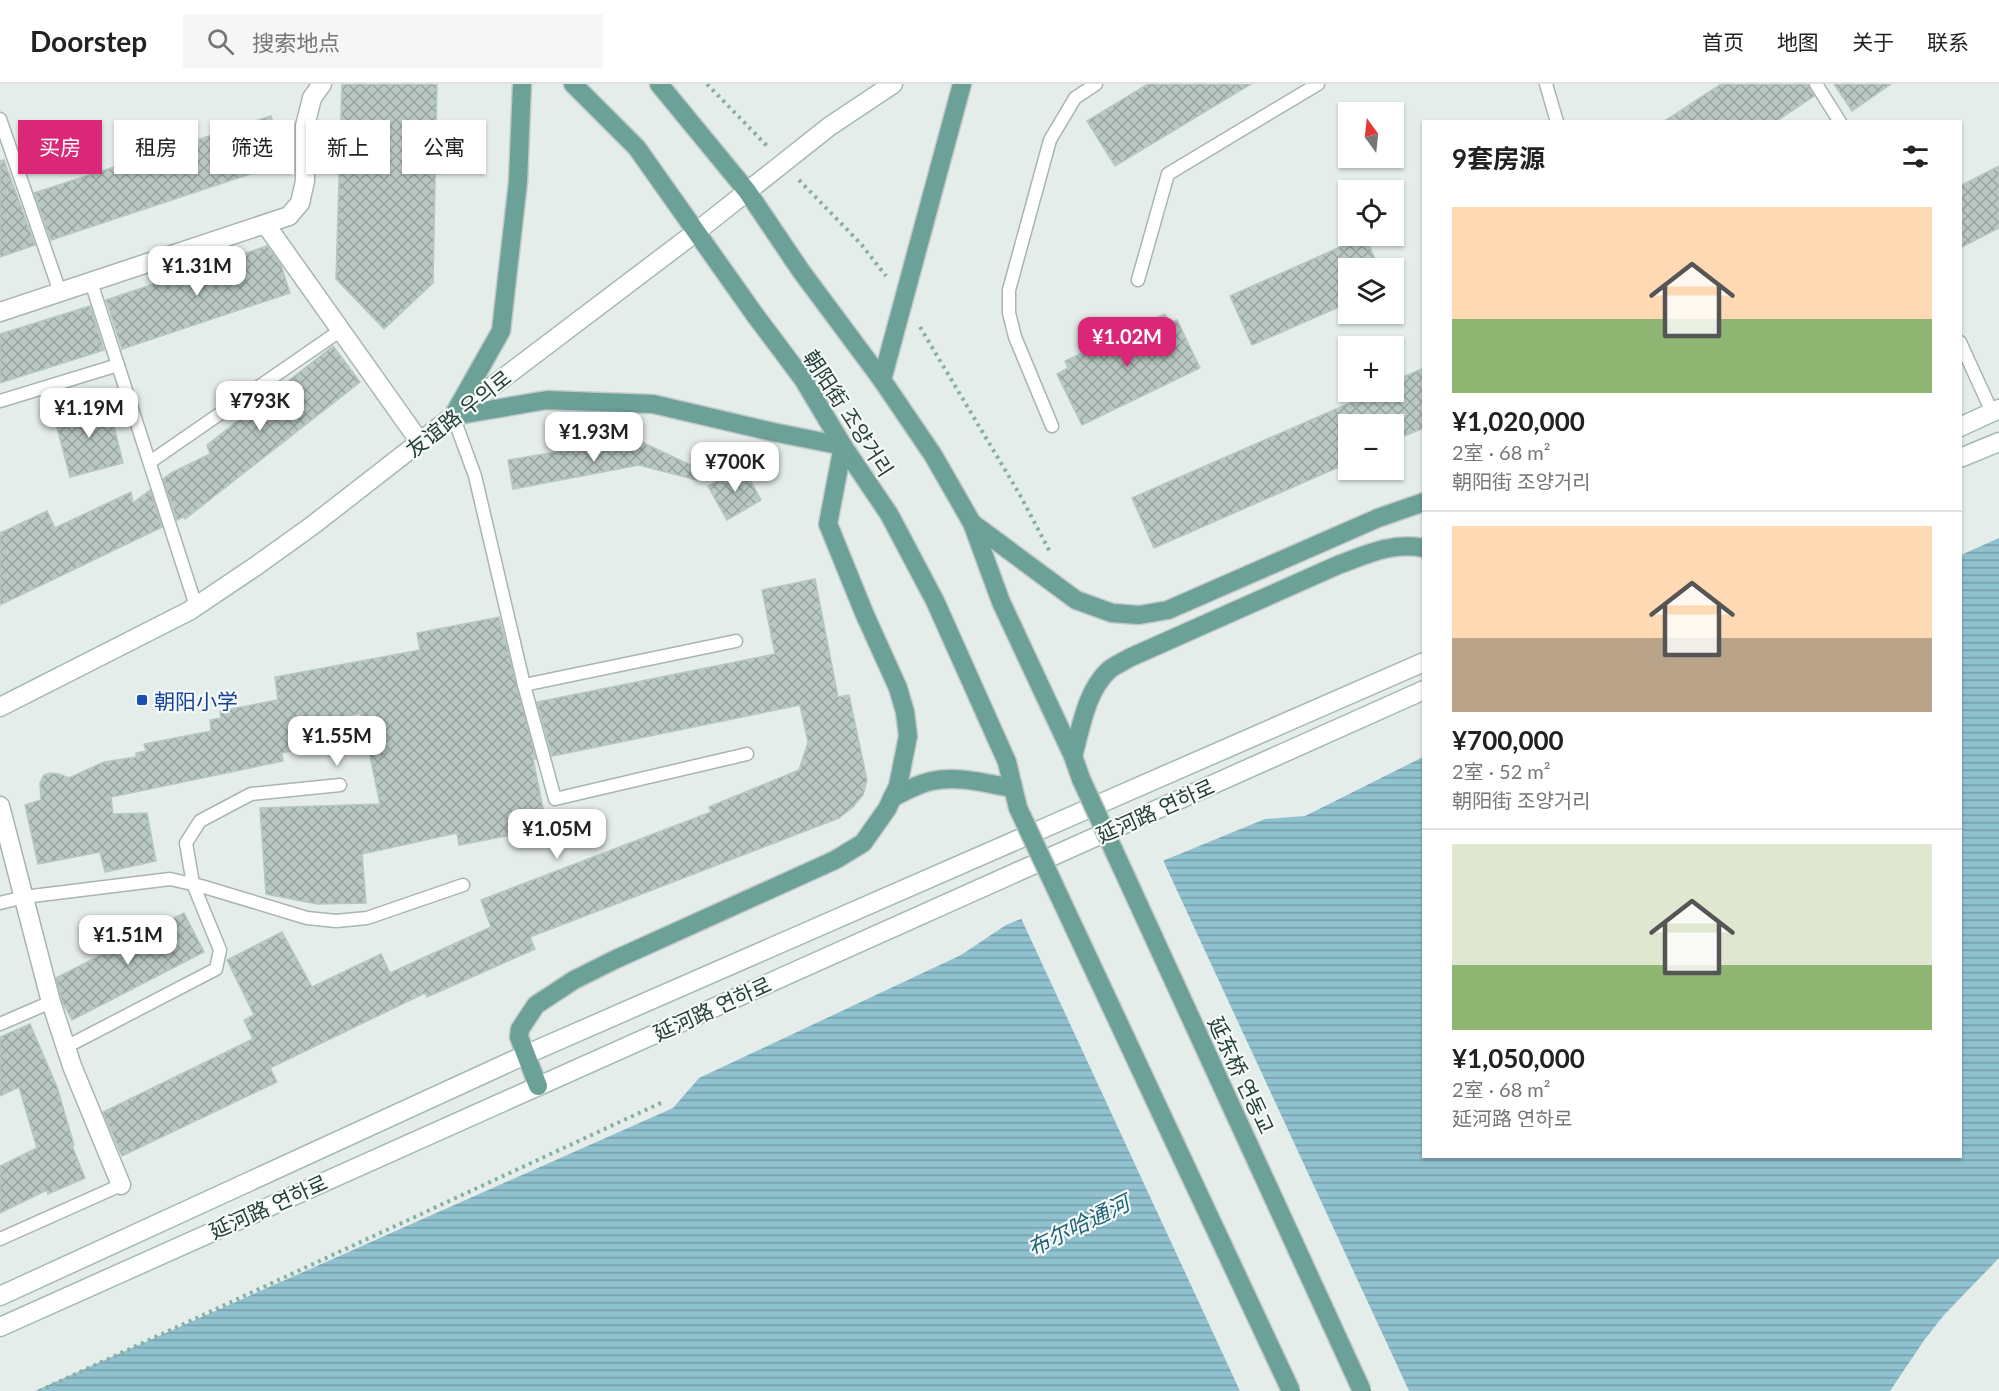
<!DOCTYPE html>
<html lang="zh">
<head>
<meta charset="utf-8">
<style>
  body { margin:0; font-family:Lato,"Noto Sans SC","Noto Sans KR",sans-serif; background:#f6f6f6; color:#222; height:100vh; display:flex; flex-direction:column; font-size:22px; white-space:nowrap }
  * { box-sizing:border-box; margin:0 }
  p { font-size:20px; color:#767676 }
  .icon { flex:none; width:33px; height:33px; fill:none; stroke:currentColor; stroke-width:2; stroke-linecap:round; stroke-linejoin:round }
  .map { position:relative; flex:1; overflow:hidden }
  .details { position:absolute; left:1422px; top:36px; width:540px; height:1038px; display:flex; flex-direction:column; background:#fff; border-radius:0px; box-shadow:0 2px 4px #0004 }
  .details>* { flex:none }
  .top-card { position:absolute; left:18px; top:36px; width:570px; height:54px; display:flex; gap:12px }
  .needle { width:39px; rotate:345deg }
  .fabs { position:absolute; left:1338px; top:18px; display:grid; gap:12px }
  .fabs a { display:grid; place-items:center; width:66px; height:66px; border-radius:0px; background:#fff; box-shadow:0 2px 4px #0004; font-size:30px }
  .price { position:absolute; translate:-50% -51px; padding:0 14px; border-radius:12px; background:#fff; color:#222; font-size:20px; line-height:39px; filter:drop-shadow(0 2px 3px #0008) }
  .price::after { content:''; position:absolute; left:50%; top:36px; width:18px; height:14px; margin-left:-9px; background:inherit; clip-path:polygon(0 0,100% 0,50% 100%) }
  .price.active { background:#db2777; color:#fff }
  ul { padding:0; list-style:none }
  li { display:grid; align-content:center; gap:12px; height:318px; padding:0 30px }
  li+li { border-top:2px solid #e0e0e0 }
  li span { display:grid; place-items:center; height:186px; border-radius:0px; color:#555 }
  li>.icon { margin-inline-start:auto }
  span .icon { width:108px; height:108px; fill:#fffc; stroke-width:1 }
  li b { font-size:26px }
  h2 { display:flex; justify-content:space-between; align-items:center; height:72px; padding:0 30px; font-size:26px }
  .tag { padding:0 21px; border-radius:0px; background:#fff; box-shadow:0 2px 4px #0004; font-size:21px; line-height:54px }
  .tag.active { background:#db2777; color:#fff }
  header { display:flex; align-items:center; gap:36px; box-sizing:border-box; height:84px; padding:0 30px; background:#fff; border-bottom:2px solid #e0e0e0 }
  header strong { font-size:28px }
  nav { display:flex; gap:33px; margin-inline-start:auto; font-size:21px }
  .search { width:420px; height:54px; background:#f6f6f6; display:flex; align-items:center; gap:15px; box-sizing:border-box; padding:0 21px; border-radius:0px; color:#767676; font-size:22px }
  .map>svg:first-child { display:block }
  .water { fill:url(#water-rules) }
  .pier { fill:#e5edea }
  .building { fill:url(#building-cross-hatch); stroke:#b7c7c1; stroke-width:1.5 }
  .lines { fill:none; stroke-linecap:round; stroke-linejoin:round }
  .service-casing { stroke:#a8b5b1; stroke-width:15 }
  .minor-casing { stroke:#a8b5b1; stroke-width:21 }
  .secondary-casing { stroke:#a4b9b3; stroke-width:21 }
  .primary-casing { stroke:#c2c9c8; stroke-width:21 }
  .path { stroke:#87afa5; stroke-width:4; stroke-dasharray:3 4.5; stroke-linecap:butt }
  .service { stroke:#fff; stroke-width:12 }
  .minor { stroke:#fff; stroke-width:18 }
  .secondary { stroke:#fff; stroke-width:18 }
  .primary { stroke:#6ca197; stroke-width:18 }
  .primary-bridge-casing { stroke:#c2c9c8; stroke-width:21; stroke-linecap:butt }
  .primary-bridge { stroke:#6ca197; stroke-width:18 }
  .transit-dot { fill:#1a4fb4; stroke:#f5faf8; stroke-width:2 }
  .labels { text-anchor:middle; dominant-baseline:central; stroke-width:4.5; stroke-linejoin:round; paint-order:stroke }
  .street-label { font-size:21px; fill:#253f39; stroke:#f5faf8 }
  .transit-label { font-size:21px; fill:#164399; stroke:#f5faf8; text-anchor:start }
  .water-label { font-size:22px; font-style:italic; fill:#216478; stroke:#f5faf8 }
</style>
</head>
<body>
<header>
<strong>Doorstep</strong>
<div class="search"><svg class="icon" aria-label="search" viewBox="0 0 24 24"><circle cx="10" cy="10" r="6"/><path d="M15 15l6 6"/></svg>搜索地点</div>
<nav><a>首页</a><a>地图</a><a>关于</a><a>联系</a></nav>
</header>
<div class="map">
<svg width="1999" height="1307" viewBox="0 0 1999 1307">
  <defs>
    <pattern id="water-rules" width="6" height="5" patternUnits="userSpaceOnUse" patternTransform="scale(1.5)"><rect width="6" height="5" fill="#90c1cf"/><path d="M0 2.5h6" fill="none" stroke="#759ea9"/></pattern>
    <pattern id="building-cross-hatch" width="8" height="8" patternUnits="userSpaceOnUse" patternTransform="scale(1.5)"><rect width="8" height="8" fill="#bac8c3"/><path d="M0 0l8 8M0 8l8-8" fill="none" stroke="#97a49f"/></pattern>
  </defs>
  <rect width="100%" height="100%" fill="#e5edea"/>
  <polygon class="water" points="1999,454 1999,1174 1944,1231 1925,1255 1890,1307 35,1307 673,1024 699,994 961,871 1006,841 1265,735 1305,732 1423,673 1424,1072 1960,1072 1961,471"/>
  <polygon class="pier" points="1162,774 1409,1307 1240,1307 1020,832"/>
  <g class="building">
    <polygon points="342,0 437,0 433,199 384,245 336,195"/>
    <polygon points="1148,0 1251,0 1115,82 1087,37"/>
    <polygon points="1721,0 1808,0 1814,12 1775,38 1663,38"/>
    <polygon points="1834,0 1891,0 1852,27"/>
    <polygon points="271,32 286,78 51,156 34,109"/>
    <polygon points="4,76 35,161 0,173 0,77"/>
    <polygon points="1999,82 1999,144 1960,164 1960,102"/>
    <polygon points="1365,152 1379,184 1348,184 1348,219 1252,261 1230,212"/>
    <polygon points="267,162 281,181 290,209 122,265 106,216"/>
    <polygon points="90,222 104,266 0,299 0,250"/>
    <polygon points="1165,230 1170,239 1177,236 1200,284 1082,341 1057,290 1068,284 1065,277"/>
    <polygon points="333,262 360,298 185,435 183,433 177,436 163,395 171,389 210,370 207,361"/>
    <polygon points="1424,284 1424,344 1394,356 1394,340 1348,340 1348,379 1154,464 1132,414 1375,308 1394,308 1394,297"/>
    <polygon points="108,318 123,379 70,393 54,332"/>
    <polygon points="635,355 701,386 697,396 639,381 513,405 508,376"/>
    <polygon points="743,383 761,416 727,436 708,402"/>
    <polygon points="150,406 162,443 0,521 0,449 47,427 55,444 131,408 133,419"/>
    <polygon points="815,495 838,613 849,611 867,696 863,711 853,723 839,734 530,853 535,865 427,913 425,909 270,984 277,998 122,1072 103,1028 253,955 244,936 254,931 227,876 282,848 312,903 381,870 390,889 491,843 481,816 711,728 709,723 799,686 808,658 800,621 552,672 537,618 775,570 762,506"/>
    <polygon points="499,533 536,675 533,675 547,744 459,761 457,749 362,770 366,819 317,820 266,810 260,724 380,720 361,629 291,644 295,666 282,669 283,677 111,713 113,730 147,729 156,777 105,788 100,768 38,780 25,721 41,716 40,699 44,691 51,689 59,690 69,694 104,678 136,673 136,669 146,667 144,660 211,647 210,636 221,634 220,627 278,616 275,593 420,566 417,549"/>
    <polygon points="184,829 204,868 72,936 62,917 56,894"/>
    <polygon points="30,940 57,1003 74,1061 72,1062 85,1094 48,1110 47,1106 0,1129 0,1082 37,1064 19,1003 0,1012 0,953"/>
  </g>
  <g class="lines">
    <defs>
      <g id="service">
        <polyline points="1546,0 1557,38"/>
        <polyline points="1816,0 1840,38"/>
        <polyline points="0,35 60,208"/>
        <polyline points="1138,196 1168,90 1318,0"/>
        <polyline points="91,198 196,522"/>
        <polyline points="1960,258 1992,328"/>
        <polyline points="0,317 118,281"/>
        <polyline points="453,332 475,392 524,601 555,715 747,670"/>
        <polyline points="1052,342 1015,253 1009,229 1009,206 1050,56 1075,14 1096,0"/>
        <polyline points="150,378 341,246"/>
        <polyline points="524,601 736,557"/>
        <polyline points="0,819 24,813 170,795 201,802 307,834 336,837 367,834 463,801"/>
        <polyline points="0,940 51,918"/>
        <polyline points="66,963 216,885 220,866 193,800 186,759 200,737 251,710 340,701"/>
        <polyline points="0,1155 121,1101"/>
      </g>
      <g id="minor">
        <polyline points="266,141 420,358"/>
        <polyline points="0,228 289,132 300,119 305,97 305,42 312,14 322,0"/>
        <polyline points="0,722 51,918 72,982 121,1101"/>
      </g>
      <g id="secondary">
        <polyline points="1960,343 1999,325"/>
        <polyline points="1960,374 1999,358"/>
        <polyline points="0,623 189,527 256,482 313,441 453,332 696,148 830,42 893,0"/>
        <polyline points="0,1212 525,971 1424,578"/>
        <polyline points="0,1243 1424,606"/>
      </g>
      <g id="primary">
        <polyline points="573,0 637,64 755,231 803,295 843,362 889,430 935,517 1007,678 1018,724"/>
        <polyline points="659,0 747,107 801,187 882,296 933,371 972,439 1001,518 1073,672 1081,695"/>
        <polyline points="882,296 962,0"/>
        <polyline points="453,332 547,316 653,320 773,348 843,362"/>
        <polyline points="453,332 501,247 518,98 522,0"/>
        <polyline points="972,439 1076,516 1112,529 1139,531 1168,526 1378,434 1424,418"/>
        <path d="M1073 672C1081 644 1086 607 1109 586 1115 581 1123 578 1129 574L1338 481C1365 471 1395 457 1424 464"/>
        <path d="M892 714C905 707 918 700 932 697 958 691 988 700 1013 704"/>
        <polyline points="538,1002 519,953 520,945 536,921 574,896 614,876 835,776 863,759 887,725 898,702 908,652 905,628 898,604 865,531 828,440 843,362"/>
      </g>
    </defs>
    <use href="#service" class="service-casing"/>
    <use href="#minor" class="minor-casing"/>
    <use href="#secondary" class="secondary-casing"/>
    <use href="#primary" class="primary-casing"/>
    <g class="path">
      <polyline points="707,0 769,64"/>
      <polyline points="799,96 861,160 886,192"/>
      <polyline points="920,243 1020,411 1050,468"/>
      <polyline points="39,1307 665,1017"/>
    </g>
    <use href="#service" class="service"/>
    <use href="#minor" class="minor"/>
    <use href="#secondary" class="secondary"/>
    <use href="#primary" class="primary"/>
    <defs>
      <g id="primary-bridge">
        <polyline points="1081,695 1362,1307"/>
        <polyline points="1018,724 1291,1307"/>
      </g>
    </defs>
    <use href="#primary-bridge" class="primary-bridge-casing"/>
    <use href="#primary-bridge" class="primary-bridge"/>
  </g>
  <rect class="transit-dot" x="136" y="610" width="12" height="12" rx="3"/>
  <g class="labels">
    <g class="street-label">
      <text transform="translate(458 329) rotate(-38)">友谊路 우의로</text>
      <text transform="translate(849 329) rotate(57)">朝阳街 조양거리</text>
      <text transform="translate(1155 726) rotate(-24)">延河路 연하로</text>
      <text transform="translate(712 924) rotate(-24)">延河路 연하로</text>
      <text transform="translate(1242 991) rotate(65)">延东桥 연동교</text>
      <text transform="translate(268 1122) rotate(-24)">延河路 연하로</text>
    </g>
    <g class="transit-label">
      <text x="154" y="616">朝阳小学</text>
    </g>
    <g class="water-label">
      <text transform="translate(1078 1141) rotate(-26)">布尔哈通河</text>
    </g>
  </g>
</svg>
<div class="fabs">
<a><svg class="needle" viewBox="-14 -14 28 28"><path d="M0-13l5 13h-10z" fill="#e53935"/><path d="M0 13l5-13h-10z" fill="#767676"/></svg></a>
<a><svg class="icon" aria-label="locate" viewBox="0 0 24 24"><circle cx="12" cy="12" r="6"/><path d="M12 2v4M12 18v4M2 12h4M18 12h4"/></svg></a>
<a><svg class="icon" aria-label="layers" viewBox="0 0 24 24"><path d="M12 4l9 5-9 5-9-5zM3 14l9 5 9-5"/></svg></a>
<a>+</a>
<a>−</a>
</div>
<b class="price" style="left:197px;top:213px">¥1.31M</b>
<b class="price active" style="left:1127px;top:284px">¥1.02M</b>
<b class="price" style="left:260px;top:348px">¥793K</b>
<b class="price" style="left:89px;top:355px">¥1.19M</b>
<b class="price" style="left:594px;top:379px">¥1.93M</b>
<b class="price" style="left:735px;top:409px">¥700K</b>
<b class="price" style="left:337px;top:683px">¥1.55M</b>
<b class="price" style="left:557px;top:776px">¥1.05M</b>
<b class="price" style="left:128px;top:882px">¥1.51M</b>
<div class="top-card">
<a class="tag active">买房</a>
<a class="tag">租房</a>
<a class="tag">筛选</a>
<a class="tag">新上</a>
<a class="tag">公寓</a>
</div>
<section class="details">
<h2>9套房源<svg class="icon" aria-label="filters" viewBox="0 0 24 24"><path d="M4 7h16M4 17h16"/><circle cx="9" cy="7" r="2"/><circle cx="15" cy="17" r="2"/></svg></h2>
<ul>
<li><span style="background:linear-gradient(#ffd9b3 60%,#8fb573 0)"><svg class="icon" aria-label="home" viewBox="0 0 24 24"><path d="M3 11l9-7 9 7M6 9v11h12V9"/></svg></span><div><b>¥1,020,000</b><p>2室 · 68 m²</p><p>朝阳街 조양거리</p></div></li>
<li><span style="background:linear-gradient(#ffd9b3 60%,#b9a48a 0)"><svg class="icon" aria-label="home" viewBox="0 0 24 24"><path d="M3 11l9-7 9 7M6 9v11h12V9"/></svg></span><div><b>¥700,000</b><p>2室 · 52 m²</p><p>朝阳街 조양거리</p></div></li>
<li><span style="background:linear-gradient(#dfe7d0 65%,#8fb573 0)"><svg class="icon" aria-label="home" viewBox="0 0 24 24"><path d="M3 11l9-7 9 7M6 9v11h12V9"/></svg></span><div><b>¥1,050,000</b><p>2室 · 68 m²</p><p>延河路 연하로</p></div></li>
</ul>
</section>
</div>
</body>
</html>
